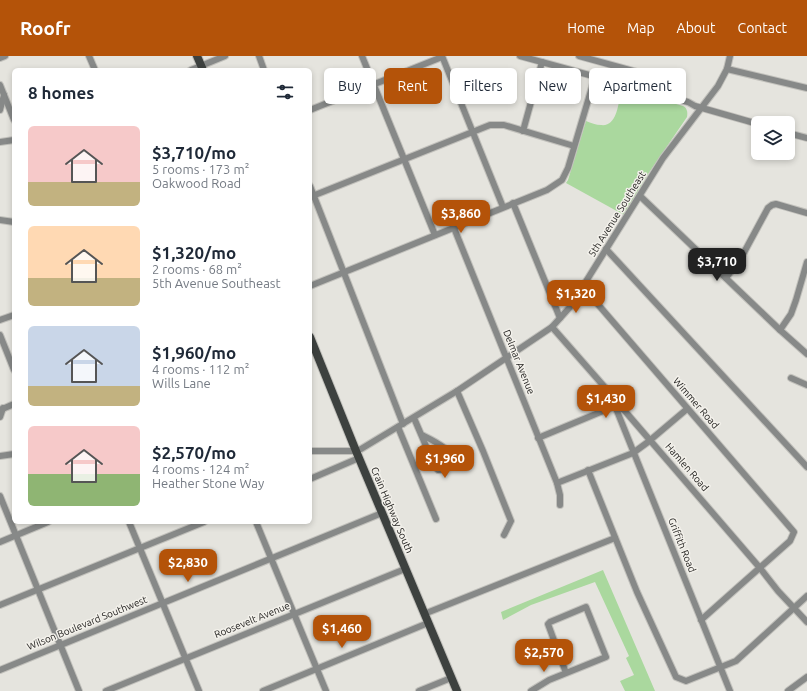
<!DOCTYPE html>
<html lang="en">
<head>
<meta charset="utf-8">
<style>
  body { margin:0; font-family:Ubuntu,sans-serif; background:#f6f6f7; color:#1f2937; height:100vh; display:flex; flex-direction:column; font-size:15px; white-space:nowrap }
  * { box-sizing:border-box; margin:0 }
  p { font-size:13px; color:#747a83 }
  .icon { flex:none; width:22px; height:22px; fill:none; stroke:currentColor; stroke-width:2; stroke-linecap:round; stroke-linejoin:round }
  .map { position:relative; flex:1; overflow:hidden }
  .details { position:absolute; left:12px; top:12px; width:300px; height:456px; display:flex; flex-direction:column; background:#fff; border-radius:6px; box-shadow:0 2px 6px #0003 }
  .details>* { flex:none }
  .hud { position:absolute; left:324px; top:12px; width:380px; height:36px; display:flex; gap:8px }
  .buttons { position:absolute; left:751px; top:60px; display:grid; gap:8px }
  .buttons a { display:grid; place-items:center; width:44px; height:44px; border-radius:6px; background:#fff; box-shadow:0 2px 6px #0003; font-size:20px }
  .price { position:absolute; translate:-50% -34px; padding:0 9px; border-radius:8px; background:#b45309; color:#fff; font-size:13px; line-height:26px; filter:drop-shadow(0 1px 2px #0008) }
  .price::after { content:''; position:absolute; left:50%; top:24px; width:12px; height:9px; margin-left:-6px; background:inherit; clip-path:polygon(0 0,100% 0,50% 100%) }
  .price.selected { background:#222; color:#fff }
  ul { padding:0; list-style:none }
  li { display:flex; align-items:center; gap:12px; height:100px; padding:0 16px }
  li span { display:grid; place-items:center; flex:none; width:112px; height:80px; border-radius:6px; color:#555 }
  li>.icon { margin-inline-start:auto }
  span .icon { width:48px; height:48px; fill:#fffc; stroke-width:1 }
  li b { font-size:17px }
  h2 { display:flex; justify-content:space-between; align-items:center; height:48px; padding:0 16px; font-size:17px }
  .chip { padding:0 14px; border-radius:6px; background:#fff; box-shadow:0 2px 6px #0003; font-size:14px; line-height:36px }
  .chip.selected { background:#b45309; color:#fff }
  header { display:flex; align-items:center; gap:24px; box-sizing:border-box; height:56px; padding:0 20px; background:#b45309; color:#fff }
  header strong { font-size:19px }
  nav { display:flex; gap:22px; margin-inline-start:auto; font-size:14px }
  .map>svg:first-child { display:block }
  .green { fill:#aad89e }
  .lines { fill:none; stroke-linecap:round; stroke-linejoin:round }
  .minor-casing { stroke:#c2c1bc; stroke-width:8 }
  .major-casing { stroke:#c2c1bc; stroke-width:10 }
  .minor { stroke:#878988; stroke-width:6 }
  .major { stroke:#3d413f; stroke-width:8 }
  .labels { text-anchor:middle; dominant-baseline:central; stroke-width:3; stroke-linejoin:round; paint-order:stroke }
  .street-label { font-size:10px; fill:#242321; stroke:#f3f1eb }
</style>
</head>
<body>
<header>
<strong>Roofr</strong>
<nav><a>Home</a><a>Map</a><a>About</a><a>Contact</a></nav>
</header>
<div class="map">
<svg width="807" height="635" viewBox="0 0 807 635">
  <rect width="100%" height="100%" fill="#e5e4de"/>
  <g class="green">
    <path d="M598 26H601L683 50C687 52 688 56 687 61L646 121 624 159 566 127 568 124 586 65C591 67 596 69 601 69 616 71 618 50 620 41L595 33Z"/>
    <polygon points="603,514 655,635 625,635 620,625 634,619 626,602 629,600 595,526 531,549 503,564 501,556"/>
  </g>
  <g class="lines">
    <defs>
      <g id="minor">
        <polyline points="89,0 95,14"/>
        <polyline points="259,0 264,14"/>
        <polyline points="362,0 435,179"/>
        <polyline points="442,0 503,151"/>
        <polyline points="520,0 688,46 695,50 758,68"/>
        <polyline points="579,0 677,27"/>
        <polyline points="0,2 5,0"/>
        <polyline points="727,13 807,32"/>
        <polyline points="191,14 225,0"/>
        <polyline points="0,29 14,64"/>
        <polyline points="0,54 4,39"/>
        <polyline points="310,54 442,1"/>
        <polyline points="523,75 542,6"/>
        <polyline points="788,77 807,82"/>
        <polyline points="0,86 14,84"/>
        <polyline points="310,130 403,368"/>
        <polyline points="640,140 780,274 807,298"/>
        <polyline points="310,141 490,69 504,69 574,90"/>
        <polyline points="513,147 560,262"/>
        <polyline points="0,164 14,166"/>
        <polyline points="454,172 557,427 560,439 560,449"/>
        <polyline points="606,193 807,411"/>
        <polyline points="726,222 741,202 768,152 772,149 776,148 807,157"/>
        <polyline points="310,230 547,134 562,124 568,112 595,21"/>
        <polyline points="583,231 794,476 790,485 701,564"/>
        <polyline points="0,264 14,259"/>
        <polyline points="552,271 609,336 615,350 624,354 760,512 778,535 807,566"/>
        <polyline points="780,274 791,258 796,244 807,206"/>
        <polyline points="0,279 14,314"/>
        <polyline points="791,322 807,329"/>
        <polyline points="457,335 483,395 511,465 504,479"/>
        <polyline points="0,354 14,348"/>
        <polyline points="0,361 3,352"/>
        <path d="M414 362 435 411 438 414C442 414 446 413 450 410 463 398 430 383 422 379"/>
        <polyline points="398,371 436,463"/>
        <polyline points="538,382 615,350 730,635"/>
        <polyline points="310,395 356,395 361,393 457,335 552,271 570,251 663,102 718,30 727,13 730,0"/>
        <polyline points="0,400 14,398"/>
        <polyline points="588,414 637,536 676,621 686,625 736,605 807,540"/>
        <polyline points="310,423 359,402"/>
        <polyline points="557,427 633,397 648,386 687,353"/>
        <polyline points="0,440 79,635"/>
        <polyline points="129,466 199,635"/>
        <polyline points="256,466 326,635"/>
        <polyline points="0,486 48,466"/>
        <polyline points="0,549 204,466"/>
        <polyline points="424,558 615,482"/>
        <polyline points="0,614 382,457"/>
        <polyline points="106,635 405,513"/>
        <polyline points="263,635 428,567"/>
        <polyline points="419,635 451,622"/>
        <polyline points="531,635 549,624 606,601 586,551 550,566 548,568 566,617"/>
        <polyline points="788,635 807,621"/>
      </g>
      <g id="major">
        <polyline points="197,0 203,14"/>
        <polyline points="310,281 356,395 457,635"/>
      </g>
    </defs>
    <use href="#minor" class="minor-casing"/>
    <use href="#major" class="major-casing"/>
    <use href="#minor" class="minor"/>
    <use href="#major" class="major"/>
  </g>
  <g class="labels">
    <g class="street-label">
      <text transform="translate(617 158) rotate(-58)">5th Avenue Southeast</text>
      <text transform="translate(519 306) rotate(68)">Delmar Avenue</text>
      <text transform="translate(696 347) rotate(49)">Wimmer Road</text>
      <text transform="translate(687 411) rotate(49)">Hamlen Road</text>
      <text transform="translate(392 454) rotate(67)">Crain Highway South</text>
      <text transform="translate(682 489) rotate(68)">Griffith Road</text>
      <text transform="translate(252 564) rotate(-22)">Roosevelt Avenue</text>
      <text transform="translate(87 567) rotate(-22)">Wilson Boulevard Southwest</text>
    </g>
  </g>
</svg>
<div class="buttons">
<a><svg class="icon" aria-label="layers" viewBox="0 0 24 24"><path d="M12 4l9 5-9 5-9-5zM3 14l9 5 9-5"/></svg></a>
</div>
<b class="price" style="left:461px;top:178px">$3,860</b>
<b class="price selected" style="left:717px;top:226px">$3,710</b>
<b class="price" style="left:576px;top:258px">$1,320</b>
<b class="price" style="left:606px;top:363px">$1,430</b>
<b class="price" style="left:445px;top:423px">$1,960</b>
<b class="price" style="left:188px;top:527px">$2,830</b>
<b class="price" style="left:342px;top:593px">$1,460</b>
<b class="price" style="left:544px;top:617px">$2,570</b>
<div class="hud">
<a class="chip">Buy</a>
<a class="chip selected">Rent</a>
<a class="chip">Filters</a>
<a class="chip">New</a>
<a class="chip">Apartment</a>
</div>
<section class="details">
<h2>8 homes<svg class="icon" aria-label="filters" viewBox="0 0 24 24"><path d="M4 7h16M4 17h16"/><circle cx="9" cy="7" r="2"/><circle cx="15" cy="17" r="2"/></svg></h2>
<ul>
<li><span style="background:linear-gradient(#f6c9c9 70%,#c2b280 0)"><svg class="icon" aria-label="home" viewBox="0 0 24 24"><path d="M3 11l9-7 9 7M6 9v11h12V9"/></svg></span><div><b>$3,710/mo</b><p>5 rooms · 173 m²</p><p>Oakwood Road</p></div></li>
<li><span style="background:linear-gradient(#ffd9b3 65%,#c2b280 0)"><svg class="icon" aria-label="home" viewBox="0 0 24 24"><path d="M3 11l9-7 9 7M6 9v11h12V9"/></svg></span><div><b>$1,320/mo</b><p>2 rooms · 68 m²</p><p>5th Avenue Southeast</p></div></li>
<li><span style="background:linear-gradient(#c9d6e8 75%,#c2b280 0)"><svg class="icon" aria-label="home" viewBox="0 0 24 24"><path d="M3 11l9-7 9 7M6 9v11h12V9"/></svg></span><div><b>$1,960/mo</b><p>4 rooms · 112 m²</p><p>Wills Lane</p></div></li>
<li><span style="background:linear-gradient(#f6c9c9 60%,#8fb573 0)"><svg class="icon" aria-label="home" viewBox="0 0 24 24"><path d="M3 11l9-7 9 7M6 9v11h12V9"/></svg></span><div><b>$2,570/mo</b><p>4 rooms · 124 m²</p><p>Heather Stone Way</p></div></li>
</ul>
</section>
</div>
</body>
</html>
